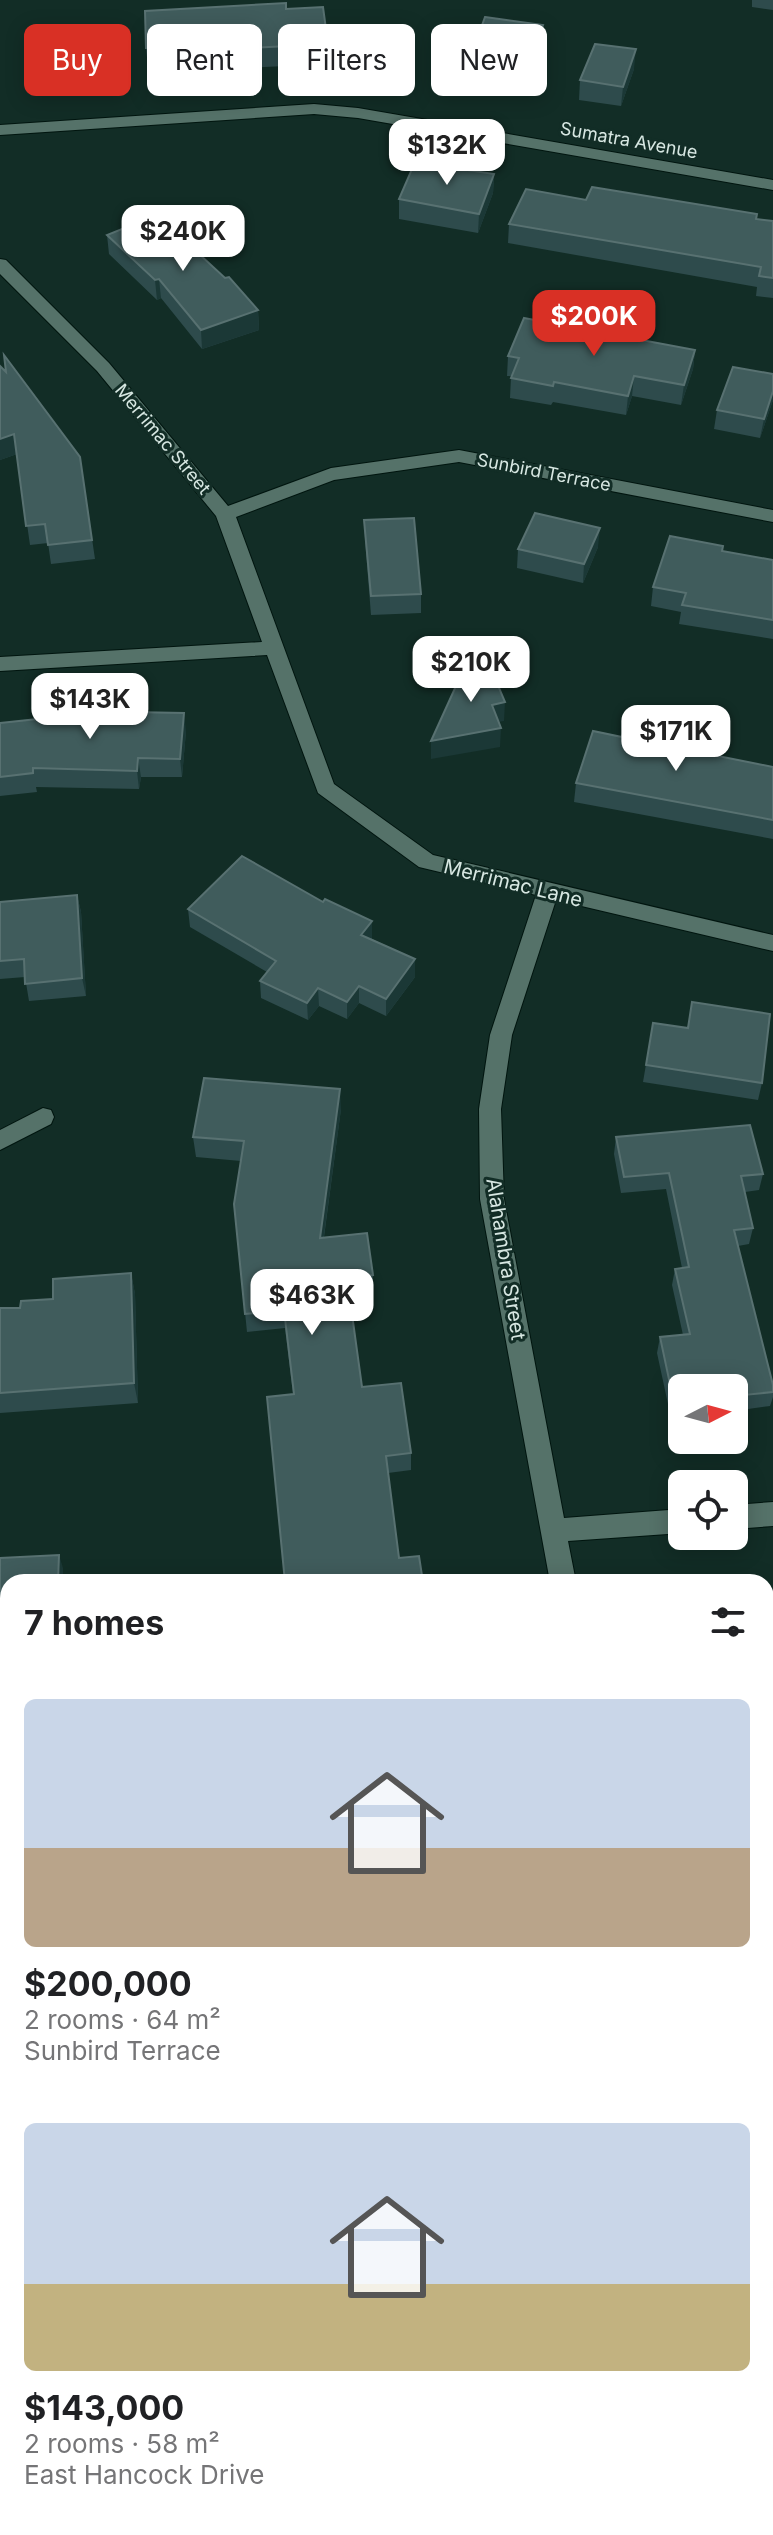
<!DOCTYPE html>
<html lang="en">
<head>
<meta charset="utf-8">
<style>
  body { margin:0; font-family:Inter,sans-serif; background:#f2f2f2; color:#202124; height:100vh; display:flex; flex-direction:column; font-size:30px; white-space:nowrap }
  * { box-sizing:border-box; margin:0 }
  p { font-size:26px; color:#757577 }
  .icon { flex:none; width:44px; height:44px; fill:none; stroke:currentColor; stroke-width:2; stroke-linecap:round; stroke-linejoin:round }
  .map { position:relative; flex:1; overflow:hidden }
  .drawer { position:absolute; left:0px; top:1574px; width:774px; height:962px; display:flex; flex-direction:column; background:#fff; border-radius:24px 24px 0 0; box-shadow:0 4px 20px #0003 }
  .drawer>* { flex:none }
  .banner { position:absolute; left:24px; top:24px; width:726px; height:72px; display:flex; gap:16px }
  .needle { width:52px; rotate:84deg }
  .fabs { position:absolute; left:668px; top:1374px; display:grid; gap:16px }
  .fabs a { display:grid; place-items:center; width:80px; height:80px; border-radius:12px; background:#fff; box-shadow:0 4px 20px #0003; font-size:40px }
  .price { position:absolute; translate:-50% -68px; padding:0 18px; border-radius:16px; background:#fff; color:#222; font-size:26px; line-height:52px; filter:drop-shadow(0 2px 4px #0008) }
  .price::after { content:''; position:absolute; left:50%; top:48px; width:24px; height:18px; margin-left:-12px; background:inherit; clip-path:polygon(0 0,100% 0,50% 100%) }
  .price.on { background:#d93025; color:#fff }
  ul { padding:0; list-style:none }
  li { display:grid; align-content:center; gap:16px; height:424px; padding:0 24px }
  li span { display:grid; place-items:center; height:248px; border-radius:12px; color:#555 }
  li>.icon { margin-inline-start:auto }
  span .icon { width:144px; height:144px; fill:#fffc; stroke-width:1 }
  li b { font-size:34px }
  h2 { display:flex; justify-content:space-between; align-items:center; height:96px; padding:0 24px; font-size:34px }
  .chip { padding:0 28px; border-radius:12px; background:#fff; box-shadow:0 4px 20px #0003; font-size:28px; line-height:72px }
  .chip.on { background:#d93025; color:#fff }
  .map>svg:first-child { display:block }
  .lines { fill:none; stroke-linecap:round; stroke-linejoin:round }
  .minor-casing { stroke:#00150f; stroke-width:2 }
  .secondary-casing { stroke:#00150f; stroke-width:2 }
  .minor { fill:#557269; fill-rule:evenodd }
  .secondary { fill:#557269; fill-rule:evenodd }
  .wall { fill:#2e4b4c }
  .shaded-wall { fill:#1b3836 }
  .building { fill:#405c5c; stroke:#587171; stroke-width:2 }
  .labels { text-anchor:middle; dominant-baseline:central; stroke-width:6; stroke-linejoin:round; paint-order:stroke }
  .far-street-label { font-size:18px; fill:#d7e7e2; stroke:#122d26 }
  .street-label { font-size:20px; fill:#d7e7e2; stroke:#122d26 }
</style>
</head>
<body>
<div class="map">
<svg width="773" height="2535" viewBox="0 0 773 2535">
  <rect width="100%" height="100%" fill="#122d26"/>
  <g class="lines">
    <defs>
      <g id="minor">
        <polygon points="314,104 358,108 773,180 773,190 358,118 314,114 0,135 0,125"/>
        <polygon points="0,259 6,260 109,363 228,506 331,468 459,450 773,510 773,522 459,462 334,480 236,517 334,784 433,855 773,935 773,951 556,900 512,1035 501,1109 504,1199 564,1518 682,1509 682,1533 568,1541 576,1582 550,1582 480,1199 479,1109 490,1035 536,895 419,867 318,793 267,655 0,671 0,657 262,642 216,516 97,371 0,274"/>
        <polygon points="43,1108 51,1110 54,1117 51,1124 0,1150 0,1130"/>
        <polygon points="773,1502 773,1526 734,1529 734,1505"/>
      </g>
      <g id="secondary">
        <polygon points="773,2382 773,2416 766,2419 766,2385"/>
        <polygon points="466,2528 510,2528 507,2535 463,2535"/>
      </g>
    </defs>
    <use href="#minor" class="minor-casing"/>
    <use href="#secondary" class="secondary-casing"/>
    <use href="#minor" class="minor"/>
    <use href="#secondary" class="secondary"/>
  </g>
  <g class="wall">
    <polygon points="752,0 773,0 773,10 752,7"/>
    <polygon points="286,9 328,44 329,64 174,71 173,66 148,67 146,48"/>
    <polygon points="543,25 542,44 530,80 471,72 472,53"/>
    <polygon points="634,69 621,106 579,100 580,80"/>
    <polygon points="494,174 493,193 478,233 399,219 399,199"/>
    <polygon points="586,200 773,221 773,298 756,296 757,287 508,243 509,224"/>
    <polygon points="107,235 225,278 258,310 259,330 202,349 161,298 157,300 109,254"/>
    <polygon points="695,350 693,369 681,405 632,396 626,415 553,402 551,405 510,398 511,376 507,376 508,356"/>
    <polygon points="0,366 80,457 95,559 51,564 48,543 30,545 17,454 0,460"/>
    <polygon points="773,374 773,400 760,438 714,429 717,410"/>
    <polygon points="364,520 421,594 421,613 371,615 365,539"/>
    <polygon points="598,547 583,583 517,568 518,549"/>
    <polygon points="722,551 773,560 773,639 679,624 681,612 651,606 653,587"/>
    <polygon points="0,723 186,731 182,777 141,777 139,789 36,787 37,792 0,796"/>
    <polygon points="670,746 773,767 773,839 574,802 576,783"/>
    <polygon points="77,895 81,912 86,996 29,1001 25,977 0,979 0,902"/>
    <polygon points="188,909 372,938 372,939 415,959 415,977 386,1016 359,1003 347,1019 319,1006 308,1020 261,998 260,981 267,972 190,927"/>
    <polygon points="653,1023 687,1028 762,1083 758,1100 643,1082"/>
    <polygon points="341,1109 324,1237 373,1275 373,1294 350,1297 362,1387 411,1453 411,1470 388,1473 285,1582 293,1394 285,1328 247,1332 234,1204 241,1161 196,1157 193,1137"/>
    <polygon points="616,1137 763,1174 759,1190 745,1192 753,1228 749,1244 738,1246 773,1385 773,1397 770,1406 734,1411 734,1388 682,1388 682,1416 671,1418 657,1353 660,1337 683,1335 672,1285 675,1269 682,1268 666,1189 621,1193 614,1154"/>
    <polygon points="131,1273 135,1294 138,1403 0,1413 0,1308 20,1308"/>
    <polygon points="0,1558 63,1568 8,1582 8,1712 0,1712"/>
    <polygon points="766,1649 773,1650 773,1790 766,1790"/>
    <rect x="0" y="1774" width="8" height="428"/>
  </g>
  <g class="shaded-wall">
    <polygon points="543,25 542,44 530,80 531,60"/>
    <polygon points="636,49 634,69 621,106 623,87"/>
    <polygon points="494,174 493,193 478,233 479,214"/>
    <polygon points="159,279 161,298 157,300 155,280"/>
    <polygon points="258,310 259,330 202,349 201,330"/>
    <polygon points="695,350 693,369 681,405 684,385"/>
    <polygon points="634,376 632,396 626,415 628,396"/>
    <polygon points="773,391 773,400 760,438 764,419"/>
    <polygon points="14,434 17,454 0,460 0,439"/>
    <polygon points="600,528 598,547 583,583 584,564"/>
    <polygon points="505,702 504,721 491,723 492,705"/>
    <polygon points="184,713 186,731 182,777 180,759"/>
    <polygon points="501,728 500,747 431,759 431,741"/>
    <polygon points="138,758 141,777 139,789 137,771"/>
    <polygon points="77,895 81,912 86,996 82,978"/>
    <polygon points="372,921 372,938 361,952 361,935"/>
    <polygon points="415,959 415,977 386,1016 386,999"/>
    <polygon points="359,986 359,1003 347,1019 347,1002"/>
    <polygon points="318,988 319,1006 308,1020 307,1003"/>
    <polygon points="340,1089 341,1109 321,1257 320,1238"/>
    <polygon points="131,1273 135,1294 138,1403 134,1383"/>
    <polygon points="59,1555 63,1568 63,1582 58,1582"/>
  </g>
  <g class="building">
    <polygon points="286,3 286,9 323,7 328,44 172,52 172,47 146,48 145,11"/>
    <polygon points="485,17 543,25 531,60 472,53"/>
    <polygon points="595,44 636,49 623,87 580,80"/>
    <polygon points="415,162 494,174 479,214 399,199"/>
    <polygon points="592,187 757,214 756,219 773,221 773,278 759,276 761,267 509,224 526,189 586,200"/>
    <polygon points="157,215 225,278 229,277 258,310 201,330 159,279 155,280 107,235"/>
    <polygon points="524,318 695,350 684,385 634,376 628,396 554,382 553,386 511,378 519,358 508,356"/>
    <polygon points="4,355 80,457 92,540 48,545 45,524 26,526 14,434 0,439 0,366 6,372"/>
    <polygon points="733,367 773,374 773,391 764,419 717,410"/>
    <polygon points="535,513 600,528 584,564 518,549"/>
    <polygon points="414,518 421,594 371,596 364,520"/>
    <polygon points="670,536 723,546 722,551 773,560 773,620 682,605 686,593 653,587"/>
    <polygon points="471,653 477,666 489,664 505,702 492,705 501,728 431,741"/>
    <polygon points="76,711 184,713 180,759 138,758 137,771 33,768 33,773 0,777 0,723 75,715"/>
    <polygon points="626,723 672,732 668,746 773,767 773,820 576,783 593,731 622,737"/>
    <polygon points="242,856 323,902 325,899 372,921 361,935 415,959 386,999 359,986 347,1002 318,988 307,1003 260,981 276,961 188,909"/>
    <polygon points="77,895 82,978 25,984 24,959 0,961 0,902"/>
    <polygon points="692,1002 770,1014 762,1083 646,1065 653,1023 688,1028"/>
    <polygon points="204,1078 340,1089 320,1238 367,1233 373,1275 347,1278 362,1387 401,1383 411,1453 386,1456 399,1558 419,1556 423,1582 285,1582 267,1397 294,1394 284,1310 245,1314 234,1204 244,1141 193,1137"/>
    <polygon points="750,1125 763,1174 741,1176 753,1228 734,1230 773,1385 773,1392 734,1396 734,1388 682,1388 682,1402 674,1403 660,1337 690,1334 675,1269 689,1267 669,1173 624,1177 616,1137"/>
    <polygon points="131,1273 134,1383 0,1393 0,1308 20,1308 21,1301 53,1299 53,1279"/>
    <polygon points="59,1555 58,1582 8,1582 8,1700 0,1700 0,1558"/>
    <polygon points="766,1649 773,1650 773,1775 766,1774"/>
    <polygon points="0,1774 8,1774 8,2192 0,2193"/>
  </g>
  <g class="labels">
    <g class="far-street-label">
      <text transform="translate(629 140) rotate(10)">Sumatra Avenue</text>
      <text transform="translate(163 439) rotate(50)">Merrimac Street</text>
      <text transform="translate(544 472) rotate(11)">Sunbird Terrace</text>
    </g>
    <g class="street-label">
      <text transform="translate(513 883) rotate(14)">Merrimac Lane</text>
      <text transform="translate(506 1259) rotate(81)">Alahambra Street</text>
    </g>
  </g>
</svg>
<div class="fabs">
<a><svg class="needle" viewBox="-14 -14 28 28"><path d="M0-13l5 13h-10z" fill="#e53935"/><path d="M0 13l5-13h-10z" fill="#757577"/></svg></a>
<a><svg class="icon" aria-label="locate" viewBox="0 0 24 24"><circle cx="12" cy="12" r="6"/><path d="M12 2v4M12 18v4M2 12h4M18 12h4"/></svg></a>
</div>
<b class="price" style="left:447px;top:187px">$132K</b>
<b class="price" style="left:183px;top:273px">$240K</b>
<b class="price on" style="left:594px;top:358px">$200K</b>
<b class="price" style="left:471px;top:704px">$210K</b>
<b class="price" style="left:90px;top:741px">$143K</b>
<b class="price" style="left:676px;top:773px">$171K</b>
<b class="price" style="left:312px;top:1337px">$463K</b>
<div class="banner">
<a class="chip on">Buy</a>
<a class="chip">Rent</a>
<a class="chip">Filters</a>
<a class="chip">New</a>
</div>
<section class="drawer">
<h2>7 homes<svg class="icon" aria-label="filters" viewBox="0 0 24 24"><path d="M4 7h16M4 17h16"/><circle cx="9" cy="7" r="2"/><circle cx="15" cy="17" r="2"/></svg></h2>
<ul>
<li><span style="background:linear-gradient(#c9d6e8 60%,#b9a48a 0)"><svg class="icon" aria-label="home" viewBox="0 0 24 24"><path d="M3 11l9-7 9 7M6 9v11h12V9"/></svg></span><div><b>$200,000</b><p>2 rooms · 64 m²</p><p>Sunbird Terrace</p></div></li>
<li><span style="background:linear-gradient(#c9d6e8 65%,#c2b280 0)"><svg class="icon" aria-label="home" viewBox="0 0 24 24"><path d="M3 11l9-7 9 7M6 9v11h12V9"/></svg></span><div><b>$143,000</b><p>2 rooms · 58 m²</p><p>East Hancock Drive</p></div></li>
</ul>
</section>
</div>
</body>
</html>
